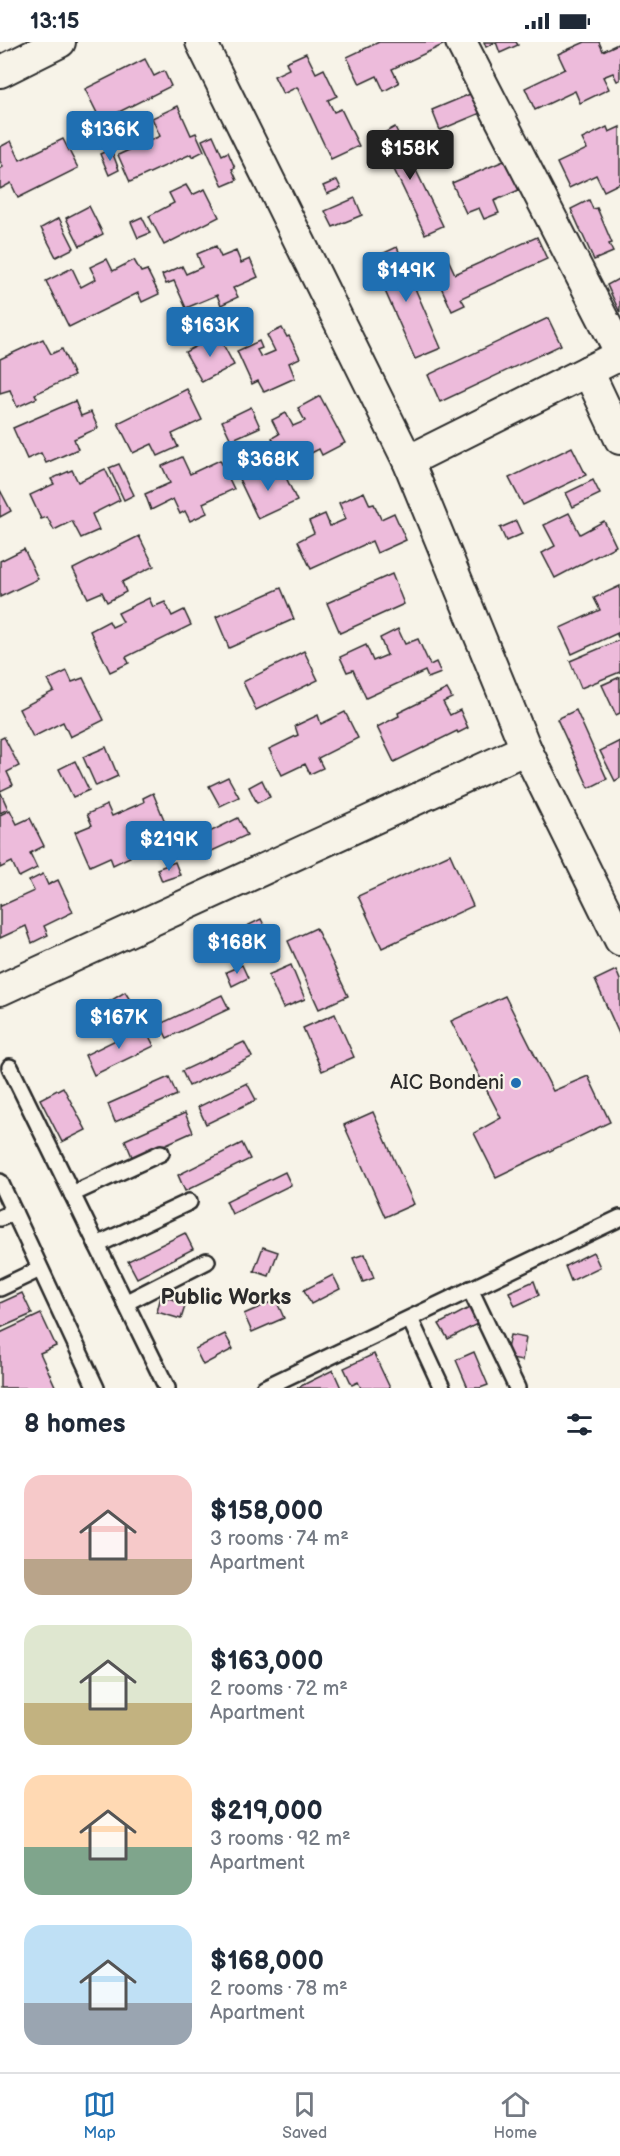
<!DOCTYPE html>
<html lang="en">
<head>
<meta charset="utf-8">
<style>
  body { margin:0; font-family:"Balsamiq Sans",sans-serif; background:#f6f6f7; color:#1f2937; height:100vh; display:flex; flex-direction:column; font-size:22px; white-space:nowrap }
  * { box-sizing:border-box; margin:0 }
  p { font-size:20px; color:#747a83 }
  .icon { flex:none; width:33px; height:33px; fill:none; stroke:currentColor; stroke-width:2; stroke-linecap:round; stroke-linejoin:round }
  .map { position:relative; height:1346px; overflow:hidden }
  .panel { display:flex; flex-direction:column; background:#fff; flex:1 }
  .panel>* { flex:none }
  .price { position:absolute; translate:-50% -51px; padding:0 14px; border-radius:6px; background:#1f6fb2; color:#fff; font-size:20px; line-height:39px; filter:drop-shadow(0 2px 3px #0008) }
  .price::after { content:''; position:absolute; left:50%; top:36px; width:18px; height:14px; margin-left:-9px; background:inherit; clip-path:polygon(0 0,100% 0,50% 100%) }
  .price.current { background:#222; color:#fff }
  ul { padding:0; list-style:none }
  li { display:flex; align-items:center; gap:18px; height:150px; padding:0 24px }
  li span { display:grid; place-items:center; flex:none; width:168px; height:120px; border-radius:18px; color:#555 }
  li>.icon { margin-inline-start:auto }
  span .icon { width:72px; height:72px; fill:#fffc; stroke-width:1 }
  li b { font-size:26px }
  h2 { display:flex; justify-content:space-between; align-items:center; height:72px; padding:0 24px; font-size:26px }
  .status { display:flex; justify-content:space-between; align-items:center; height:42px; padding:0 30px; background:#fff; direction:ltr }
  .status svg { height:16px; fill:currentColor }
  .dock { display:flex; justify-content:space-around; align-items:center; height:84px; border-top:2px solid #e0e1e3; background:#fff; font-size:16px; color:#747a83 }
  .dock a { display:grid; justify-items:center; gap:3px }
  .dock .current { color:#1f6fb2 }
  .map>svg:first-child { display:block }
  .building { fill:#edbbdb; stroke:#2b2b2b; stroke-width:1.5 }
  .lines { fill:none; stroke-linecap:round; stroke-linejoin:round }
  .lane-casing { stroke:#2b2b2b; stroke-width:20 }
  .street-casing { stroke:#2b2b2b; stroke-width:34 }
  .lane { stroke:#f7f3e8; stroke-width:15 }
  .street { stroke:#f7f3e8; stroke-width:30 }
  .poi-dot { fill:#1f6fb2; stroke:#f7f3e8; stroke-width:2 }
  .labels { text-anchor:middle; dominant-baseline:central; stroke-width:4.5; stroke-linejoin:round; paint-order:stroke }
  .poi-label { font-size:20px; fill:#2b2b2b; stroke:#f7f3e8; text-anchor:end }
  .quarter-label { font-size:22px; font-weight:bold; fill:#2b2b2b; stroke:#f7f3e8 }
</style>
</head>
<body>
<div class="status"><b>13:15</b><svg viewBox="0 0 49 12"><path d="M0 12V9h3v3zM5 12V6h3v6zM10 12V3h3v9zM15 12V0h3v12zM26 1h20v11H26zM47 4h2v5h-2z"/></svg></div>
<div class="map">
<svg width="620" height="1346" viewBox="0 0 620 1346">
  <rect width="100%" height="100%" fill="#f7f3e8"/>
  <filter id="ink" filterUnits="userSpaceOnUse"><feTurbulence type="fractalNoise" baseFrequency=".0167" numOctaves="2"/><feDisplacementMap in="SourceGraphic" scale="12" xChannelSelector="R" yChannelSelector="G"/><feConvolveMatrix kernelMatrix="1 2 1 2 8 2 1 2 1" color-interpolation-filters="sRGB"/></filter>
  <g filter="url(#ink)">
    <g class="building">
      <polygon points="379,0 449,0 392,27 399,41 384,49 377,34 360,42 347,15"/>
      <polygon points="484,0 516,0 518,3 500,11 496,0 486,5"/>
      <polygon points="585,0 599,0 603,9 620,1 620,38 617,39 613,31 603,35 609,47 580,61 575,49 535,68 525,46 565,27 558,12"/>
      <polygon points="306,11 316,31 324,27 337,54 328,58 334,70 341,67 359,104 331,117 297,45 283,52 274,34 289,27 286,20"/>
      <polygon points="145,17 154,34 164,29 171,44 101,79 85,47"/>
      <polygon points="475,50 483,70 440,88 432,68"/>
      <polygon points="178,64 191,93 196,91 204,109 192,115 191,112 130,140 118,113 160,94 152,76"/>
      <polygon points="395,85 443,184 425,192 378,94"/>
      <polygon points="607,85 609,90 620,85 620,141 604,149 596,133 569,146 557,121 587,107 582,97"/>
      <polygon points="213,93 222,113 228,110 235,126 232,127 237,138 223,144 202,98"/>
      <polygon points="63,97 78,126 18,156 11,141 0,147 0,127 3,125 0,119 0,105 11,99 20,118"/>
      <polygon points="111,107 119,128 109,133 100,112"/>
      <polygon points="506,118 519,148 494,159 499,171 484,177 479,166 466,171 452,141"/>
      <polygon points="337,138 341,146 327,152 323,144"/>
      <polygon points="186,143 192,153 205,147 219,175 164,203 149,174 174,161 169,151"/>
      <polygon points="355,156 362,173 333,185 325,169"/>
      <polygon points="589,158 593,167 597,166 612,201 609,202 613,210 594,218 571,167"/>
      <polygon points="89,164 103,192 80,204 66,176"/>
      <polygon points="142,175 150,191 138,196 131,180"/>
      <polygon points="59,176 74,206 56,215 41,186"/>
      <polygon points="537,195 547,217 461,256 465,263 452,269 431,223 447,215 455,232"/>
      <polygon points="216,204 221,215 236,209 241,221 250,217 258,235 233,246 238,255 221,263 217,253 186,266 174,239 166,242 162,233 182,224 186,232 202,225 197,212"/>
      <polygon points="397,205 441,306 415,317 371,217"/>
      <polygon points="107,217 113,229 134,218 141,230 147,228 159,252 142,260 138,251 69,285 46,239 72,226 81,245 96,237 90,225"/>
      <polygon points="620,236 620,271 607,243"/>
      <polygon points="548,276 561,303 440,360 428,333"/>
      <polygon points="282,286 287,295 289,294 300,316 289,321 295,336 264,350 258,339 252,342 237,309 259,299 262,306 257,308 261,315 275,309 267,293"/>
      <polygon points="218,293 234,323 202,340 185,310"/>
      <polygon points="43,297 51,312 62,307 74,334 35,352 37,356 17,365 10,348 0,351 0,317"/>
      <polygon points="187,347 202,378 172,392 178,405 158,414 152,402 133,411 118,381"/>
      <polygon points="320,354 345,401 322,413 319,407 286,424 272,396 279,392 272,378 286,371 293,384 305,379 298,366"/>
      <polygon points="75,359 81,374 91,370 98,386 74,397 78,407 46,421 41,411 27,417 13,386"/>
      <polygon points="251,365 260,385 231,398 222,379"/>
      <polygon points="572,405 586,433 523,463 509,436"/>
      <polygon points="182,415 190,432 220,418 234,447 203,461 207,471 190,479 185,469 180,472 173,457 151,468 145,452 170,441 162,424"/>
      <polygon points="119,422 134,453 124,458 109,426"/>
      <polygon points="265,425 270,435 283,429 297,459 258,477 239,437"/>
      <polygon points="105,427 120,458 92,472 99,488 81,496 72,479 54,488 47,475 41,477 30,453 54,442 51,437 72,428 78,440"/>
      <polygon points="593,438 600,452 573,465 566,451"/>
      <polygon points="0,448 11,469 0,475"/>
      <polygon points="364,450 370,463 374,462 381,477 394,471 406,498 377,511 372,499 311,527 298,499 314,491 309,479 325,472 330,484 346,477 339,461"/>
      <polygon points="569,471 580,492 604,479 616,504 555,536 542,511 555,504 544,483"/>
      <polygon points="516,479 522,492 506,499 500,486"/>
      <polygon points="139,494 154,524 122,540 126,550 107,560 102,550 88,556 73,527"/>
      <polygon points="24,507 38,537 0,555 0,519"/>
      <polygon points="392,532 404,562 340,591 327,561"/>
      <polygon points="620,544 620,590 572,612 560,586 600,568 594,556"/>
      <polygon points="281,546 294,577 229,606 216,575"/>
      <polygon points="149,556 153,565 165,560 172,574 184,568 191,583 126,615 129,621 110,630 90,589 109,579 112,585 123,580 118,571"/>
      <polygon points="398,587 405,602 418,597 430,623 436,620 441,631 428,636 425,629 366,656 353,628 347,630 340,615 366,603 373,619 387,613 380,596"/>
      <polygon points="620,592 620,630 581,646 570,619 620,598 617,593"/>
      <polygon points="304,609 318,638 256,668 243,640"/>
      <polygon points="67,629 72,640 83,636 104,678 70,695 63,680 33,695 19,667 54,649 48,638"/>
      <polygon points="620,635 620,671 616,673 602,643"/>
      <polygon points="447,647 452,656 443,660 450,673 460,668 468,686 458,691 457,689 394,720 377,685 399,674 398,671"/>
      <polygon points="576,668 607,737 589,746 557,677"/>
      <polygon points="345,670 358,696 318,716 323,726 310,732 305,722 282,733 269,707 298,693 295,684 318,673 321,682"/>
      <polygon points="4,695 19,724 7,730 13,743 0,749 8,767 0,771 0,697"/>
      <polygon points="620,699 620,736 615,739 600,709"/>
      <polygon points="106,705 118,734 96,744 83,715"/>
      <polygon points="75,719 89,748 73,755 59,727"/>
      <polygon points="228,735 239,755 220,764 209,744"/>
      <polygon points="262,738 270,755 257,761 249,745"/>
      <polygon points="153,751 173,799 150,809 146,799 127,808 130,815 113,823 110,815 90,824 75,790 92,783 87,772 107,763 112,774 144,760 143,756"/>
      <polygon points="10,768 17,782 30,776 44,804 30,811 37,826 19,835 12,820 0,826 0,773"/>
      <polygon points="238,776 247,793 201,814 193,798"/>
      <polygon points="450,812 473,864 382,906 358,854"/>
      <polygon points="175,820 180,833 162,839 157,827"/>
      <polygon points="43,832 48,843 58,838 73,870 44,884 48,893 32,901 26,884 0,896 0,862 1,864 34,849 29,839"/>
      <polygon points="261,877 269,893 241,907 233,891"/>
      <polygon points="316,886 348,954 319,967 288,899"/>
      <polygon points="242,923 248,936 232,944 226,930"/>
      <polygon points="291,923 305,957 283,966 268,933"/>
      <polygon points="616,928 620,938 620,994 595,938"/>
      <polygon points="125,950 135,966 113,981 102,964"/>
      <polygon points="222,953 229,967 167,996 160,982"/>
      <polygon points="505,954 553,1049 588,1034 610,1080 496,1135 474,1091 501,1076 451,979"/>
      <polygon points="335,972 354,1015 322,1029 303,986"/>
      <polygon points="144,984 154,1004 94,1033 85,1013"/>
      <polygon points="244,1000 252,1015 189,1044 182,1029"/>
      <polygon points="169,1035 177,1053 115,1080 108,1062"/>
      <polygon points="247,1041 256,1058 206,1082 198,1065"/>
      <polygon points="63,1045 86,1088 62,1100 40,1057"/>
      <polygon points="373,1070 414,1162 385,1175 344,1083"/>
      <polygon points="185,1071 193,1090 133,1117 125,1098"/>
      <polygon points="242,1101 250,1117 185,1149 178,1133"/>
      <polygon points="285,1130 291,1143 232,1172 226,1159"/>
      <polygon points="185,1191 193,1207 137,1236 128,1219"/>
      <polygon points="263,1205 278,1210 269,1234 254,1229"/>
      <polygon points="593,1210 600,1225 571,1239 565,1224"/>
      <polygon points="365,1212 374,1236 363,1240 353,1216"/>
      <polygon points="333,1233 340,1247 311,1262 304,1248"/>
      <polygon points="534,1239 539,1253 515,1264 509,1250"/>
      <polygon points="22,1251 32,1272 0,1286 0,1261"/>
      <polygon points="161,1254 186,1261 181,1277 157,1270"/>
      <polygon points="276,1258 284,1276 252,1290 244,1272"/>
      <polygon points="471,1265 479,1281 448,1297 439,1282"/>
      <polygon points="41,1272 56,1304 40,1311 56,1346 0,1346 0,1291"/>
      <polygon points="225,1292 233,1307 203,1323 195,1307"/>
      <polygon points="510,1293 526,1296 522,1319 505,1316"/>
      <polygon points="474,1310 488,1343 480,1346 468,1346 456,1318"/>
      <polygon points="374,1312 390,1346 361,1346 358,1340 352,1343 344,1326"/>
      <polygon points="333,1328 341,1346 297,1346"/>
    </g>
    <g class="lines">
      <defs>
        <g id="lane">
          <polyline points="10,1025 167,1346"/>
          <polyline points="0,1140 96,1346"/>
          <polyline points="72,1152 161,1111"/>
          <polyline points="0,1176 14,1170"/>
          <polyline points="97,1203 189,1160"/>
          <polyline points="0,1246 40,1227"/>
          <polyline points="470,1247 517,1346"/>
          <polyline points="125,1261 207,1219"/>
          <polyline points="410,1277 442,1346"/>
          <polyline points="264,1346 620,1176"/>
        </g>
        <g id="street">
          <polyline points="201,0 408,419 526,707 620,898"/>
          <polyline points="461,0 620,310"/>
          <polyline points="0,30 60,0"/>
          <polyline points="588,329 620,397"/>
          <polyline points="408,419 620,313"/>
          <polyline points="0,948 526,707"/>
        </g>
      </defs>
      <use href="#lane" class="lane-casing"/>
      <use href="#street" class="street-casing"/>
      <use href="#lane" class="lane"/>
      <use href="#street" class="street"/>
    </g>
  </g>
  <circle class="poi-dot" cx="516" cy="1041" r="6"/>
  <g class="labels">
    <g class="poi-label">
      <text x="504" y="1041">AIC Bondeni</text>
    </g>
    <g class="quarter-label">
      <text x="226" y="1255">Public Works</text>
    </g>
  </g>
</svg>
<b class="price" style="left:110px;top:120px">$136K</b>
<b class="price current" style="left:410px;top:139px">$158K</b>
<b class="price" style="left:406px;top:261px">$149K</b>
<b class="price" style="left:210px;top:316px">$163K</b>
<b class="price" style="left:268px;top:450px">$368K</b>
<b class="price" style="left:169px;top:830px">$219K</b>
<b class="price" style="left:237px;top:933px">$168K</b>
<b class="price" style="left:119px;top:1008px">$167K</b>
</div>
<section class="panel">
<h2>8 homes<svg class="icon" aria-label="filters" viewBox="0 0 24 24"><path d="M4 7h16M4 17h16"/><circle cx="9" cy="7" r="2"/><circle cx="15" cy="17" r="2"/></svg></h2>
<ul>
<li><span style="background:linear-gradient(#f6c9c9 70%,#b9a48a 0)"><svg class="icon" aria-label="home" viewBox="0 0 24 24"><path d="M3 11l9-7 9 7M6 9v11h12V9"/></svg></span><div><b>$158,000</b><p>3 rooms · 74 m²</p><p>Apartment</p></div></li>
<li><span style="background:linear-gradient(#dfe7d0 65%,#c2b280 0)"><svg class="icon" aria-label="home" viewBox="0 0 24 24"><path d="M3 11l9-7 9 7M6 9v11h12V9"/></svg></span><div><b>$163,000</b><p>2 rooms · 72 m²</p><p>Apartment</p></div></li>
<li><span style="background:linear-gradient(#ffd9b3 60%,#7fa58c 0)"><svg class="icon" aria-label="home" viewBox="0 0 24 24"><path d="M3 11l9-7 9 7M6 9v11h12V9"/></svg></span><div><b>$219,000</b><p>3 rooms · 92 m²</p><p>Apartment</p></div></li>
<li><span style="background:linear-gradient(#bfe0f5 65%,#9aa5b1 0)"><svg class="icon" aria-label="home" viewBox="0 0 24 24"><path d="M3 11l9-7 9 7M6 9v11h12V9"/></svg></span><div><b>$168,000</b><p>2 rooms · 78 m²</p><p>Apartment</p></div></li>
</ul>
</section>
<nav class="dock">
<a class="current"><svg class="icon" aria-label="map" viewBox="0 0 24 24"><path d="M3 6l6-2 6 2 6-2v14l-6 2-6-2-6 2zM9 4v14M15 6v14"/></svg>Map</a>
<a><svg class="icon" aria-label="saved" viewBox="0 0 24 24"><path d="M7 4h10v16l-5-4-5 4z"/></svg>Saved</a>
<a><svg class="icon" aria-label="home" viewBox="0 0 24 24"><path d="M3 11l9-7 9 7M6 9v11h12V9"/></svg>Home</a>
</nav>
</body>
</html>
